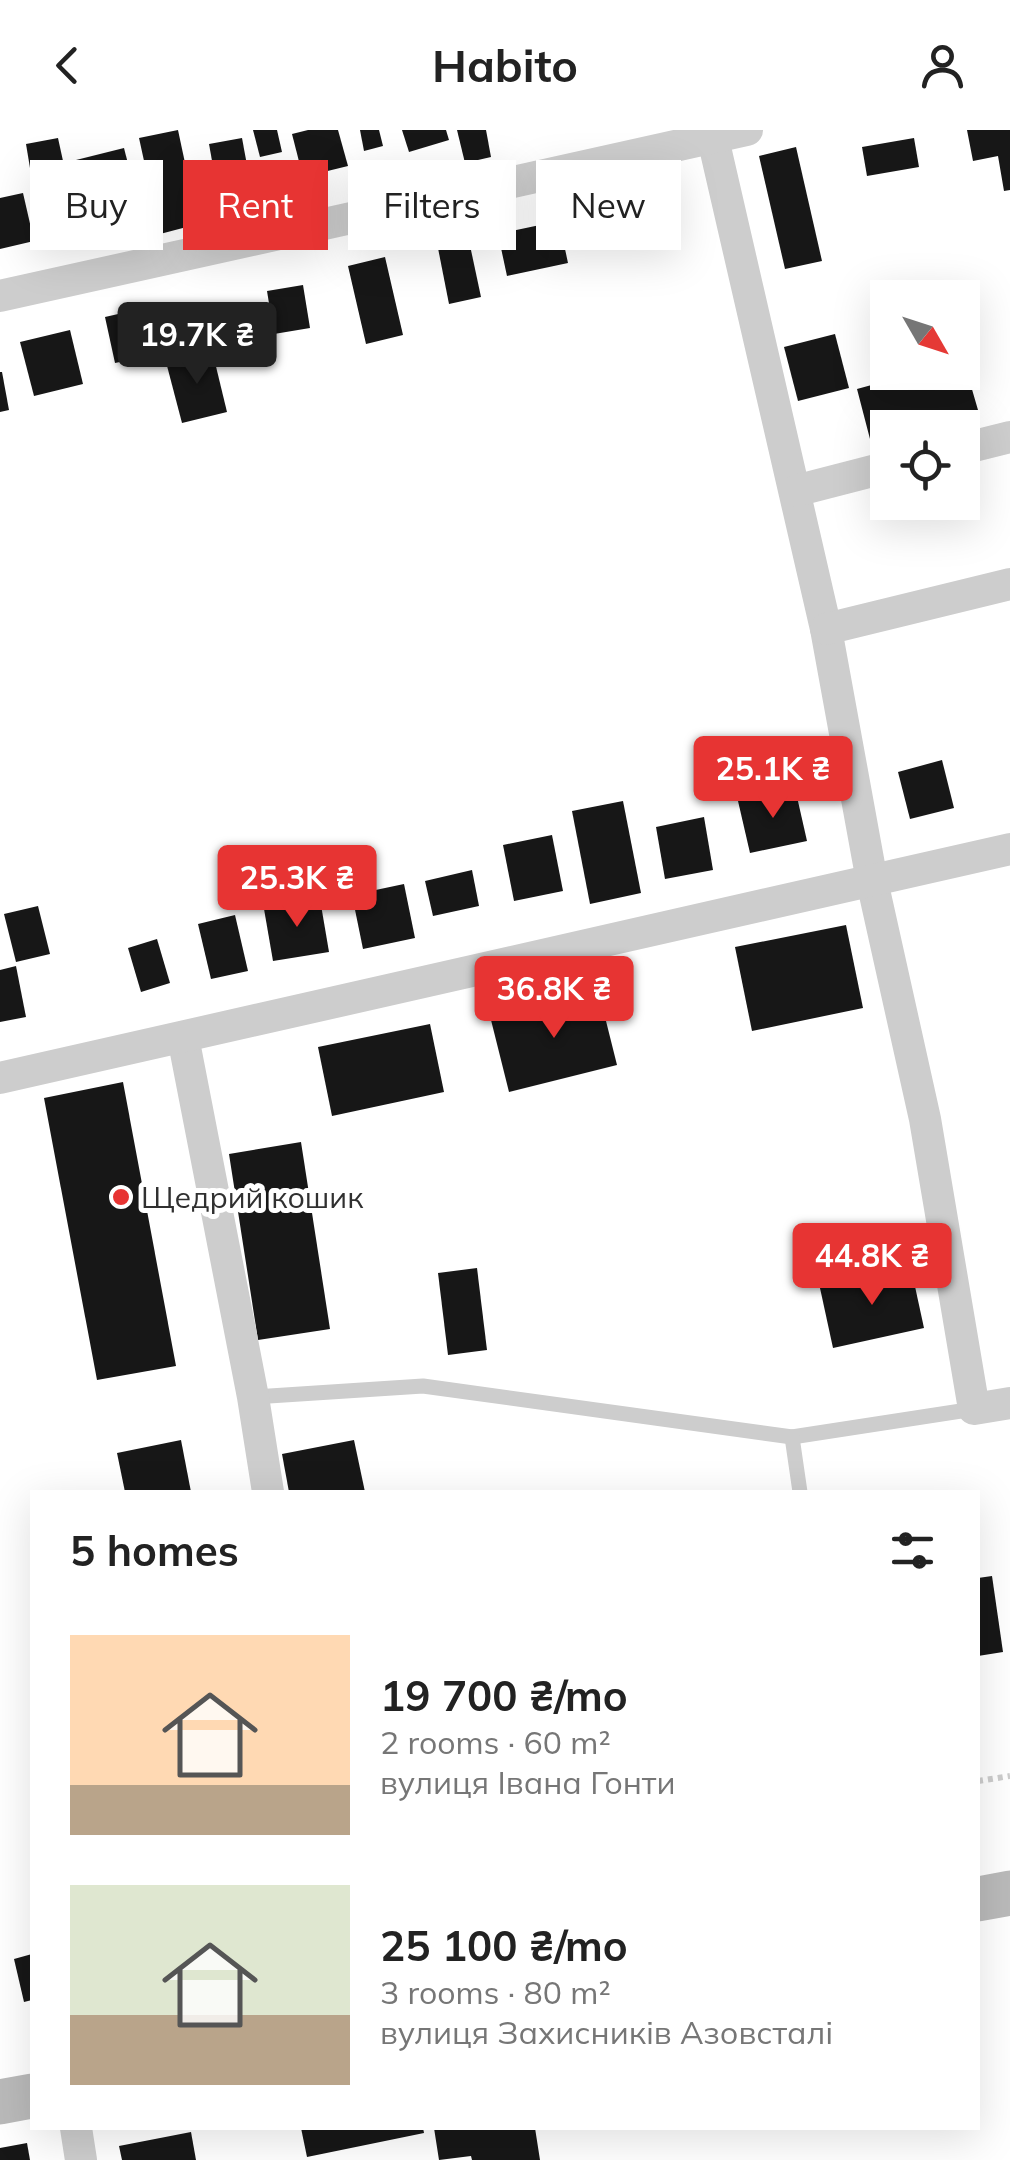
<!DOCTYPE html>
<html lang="en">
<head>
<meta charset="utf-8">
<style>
  body { margin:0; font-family:Mulish,sans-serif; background:#f2f2f2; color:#222; height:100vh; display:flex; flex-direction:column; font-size:38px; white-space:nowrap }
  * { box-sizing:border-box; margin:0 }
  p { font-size:32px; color:#767676 }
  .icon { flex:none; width:55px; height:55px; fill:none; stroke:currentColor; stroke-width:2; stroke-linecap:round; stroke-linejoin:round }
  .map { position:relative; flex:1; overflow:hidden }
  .sheet { position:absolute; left:30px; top:1360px; width:950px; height:640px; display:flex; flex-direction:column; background:#fff; border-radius:0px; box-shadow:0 10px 40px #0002 }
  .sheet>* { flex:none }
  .banner { position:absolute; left:30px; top:30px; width:950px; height:90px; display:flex; gap:20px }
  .needle { width:65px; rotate:129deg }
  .controls { position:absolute; left:870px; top:150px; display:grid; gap:20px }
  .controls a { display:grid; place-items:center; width:110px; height:110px; border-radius:0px; background:#fff; box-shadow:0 10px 40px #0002; font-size:50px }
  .price { position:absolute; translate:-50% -85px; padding:0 22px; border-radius:10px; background:#e73433; color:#fff; font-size:32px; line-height:65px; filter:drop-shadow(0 2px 5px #0008) }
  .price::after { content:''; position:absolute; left:50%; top:60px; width:30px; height:22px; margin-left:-15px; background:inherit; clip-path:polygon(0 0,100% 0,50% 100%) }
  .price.current { background:#222; color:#fff }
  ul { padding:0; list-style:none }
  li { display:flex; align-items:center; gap:30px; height:250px; padding:0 40px }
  li span { display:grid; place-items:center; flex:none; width:280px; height:200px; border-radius:0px; color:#555 }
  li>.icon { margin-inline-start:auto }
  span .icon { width:120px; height:120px; fill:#fffc; stroke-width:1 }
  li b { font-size:42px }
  h2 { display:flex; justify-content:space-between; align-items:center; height:120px; padding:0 40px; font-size:42px }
  .chip { padding:0 35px; border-radius:0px; background:#fff; box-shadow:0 10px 40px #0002; font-size:35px; line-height:90px }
  .chip.current { background:#e73433; color:#fff }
  header { display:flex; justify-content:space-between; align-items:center; height:130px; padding:0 40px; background:#fff; font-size:45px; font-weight:700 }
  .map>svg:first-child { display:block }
  .building { fill:#171717 }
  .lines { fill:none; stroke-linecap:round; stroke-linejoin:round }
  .path { stroke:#cdcdcd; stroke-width:6; stroke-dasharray:5 5; stroke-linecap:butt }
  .service { stroke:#cdcdcd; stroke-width:15 }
  .minor { stroke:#cdcdcd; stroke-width:32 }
  .secondary { stroke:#bababa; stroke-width:45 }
  .poi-dot { fill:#e73433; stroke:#fff; stroke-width:4 }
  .labels { text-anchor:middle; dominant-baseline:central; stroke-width:10; stroke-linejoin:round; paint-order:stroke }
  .poi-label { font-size:30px; fill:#303030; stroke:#fff; text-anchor:start }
</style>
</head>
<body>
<header><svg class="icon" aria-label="back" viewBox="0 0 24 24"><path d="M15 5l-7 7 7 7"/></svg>Habito<svg class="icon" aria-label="person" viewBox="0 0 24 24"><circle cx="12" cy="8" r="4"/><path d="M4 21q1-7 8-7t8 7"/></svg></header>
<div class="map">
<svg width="1010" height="2030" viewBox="0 0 1010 2030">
  <rect width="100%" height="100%" fill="#fff"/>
  <g class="building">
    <polygon points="178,0 198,94 160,104 139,8"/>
    <polygon points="253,0 277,0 282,22 260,27"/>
    <polygon points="308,0 338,0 348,36 303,47 292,4"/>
    <polygon points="360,0 379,0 383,16 364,21"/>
    <polygon points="402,0 446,0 449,10 409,22"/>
    <polygon points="457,0 486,0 491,27 465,33"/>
    <polygon points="967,0 1010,0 1010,60 1004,61 998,26 973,31"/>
    <polygon points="58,8 63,31 30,38 26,14"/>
    <polygon points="242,8 251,57 218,64 209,14"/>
    <polygon points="914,8 919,37 867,46 862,17"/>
    <polygon points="796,17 822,131 785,139 759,26"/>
    <polygon points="124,18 140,81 88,94 72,31"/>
    <polygon points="674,62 681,108 639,115 631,69"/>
    <polygon points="23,63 34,111 0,119 0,68"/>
    <polygon points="559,91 568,133 507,146 498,104"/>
    <polygon points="468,106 481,167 449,174 437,113"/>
    <polygon points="385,127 403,205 366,214 348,136"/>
    <polygon points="303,155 310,198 274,204 267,161"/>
    <polygon points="149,177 159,224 115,233 105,187"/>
    <polygon points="70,200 83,254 34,266 20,212"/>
    <polygon points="835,204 849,258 798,271 784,217"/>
    <polygon points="212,220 227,282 182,293 166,232"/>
    <polygon points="962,225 978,280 914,298 888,298 888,304 870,309 857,259 919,242 962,242"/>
    <polygon points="0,242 2,242 9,280 0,282"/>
    <polygon points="942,630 954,678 910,689 898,642"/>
    <polygon points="795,658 807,711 750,723 738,671"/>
    <polygon points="623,671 641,763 590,774 572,681"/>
    <polygon points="704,687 713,740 665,749 656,697"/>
    <polygon points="552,705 563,761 514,771 503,715"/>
    <polygon points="472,740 479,776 433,786 425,751"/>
    <polygon points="404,754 415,808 363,819 352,765"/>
    <polygon points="320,769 329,822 273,831 264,779"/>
    <polygon points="38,776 50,824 16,832 4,784"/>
    <polygon points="235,785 248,841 211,849 198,794"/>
    <polygon points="846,795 863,878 752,901 735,817"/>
    <polygon points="157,809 170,853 141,862 128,818"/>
    <polygon points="16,836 26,887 0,892 0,840"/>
    <polygon points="598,859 617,935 509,962 490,886"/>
    <polygon points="430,894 444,962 332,986 318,917"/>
    <polygon points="123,952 176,1236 97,1250 44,968"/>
    <polygon points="301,1012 330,1199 258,1210 229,1024"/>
    <polygon points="477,1138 487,1220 448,1225 438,1143"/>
    <polygon points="911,1138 924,1198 833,1218 820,1158"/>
    <polygon points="181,1310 191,1362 125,1362 117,1323"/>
    <polygon points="354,1310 365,1362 289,1362 282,1324"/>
    <polygon points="992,1446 1003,1522 978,1526 978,1448"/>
    <polygon points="32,1824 32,1870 24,1872 14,1829"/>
    <polygon points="301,1998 423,1998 424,2003 307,2027"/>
    <polygon points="434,1998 535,1998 540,2030 472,2030 471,2026 439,2030"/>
    <polygon points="191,2002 196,2030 122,2030 119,2016"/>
    <polygon points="27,2013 30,2030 0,2030 0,2018"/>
  </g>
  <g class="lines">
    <polyline class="path" points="978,1651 1010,1646"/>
    <g class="service">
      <polyline points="253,1267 423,1256 792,1307 974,1279"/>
      <polyline points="792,1307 800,1362"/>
    </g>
    <g class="minor">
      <polyline points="711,0 826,499 872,751 925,989 974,1279 1010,1273"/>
      <polyline points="0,166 747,0"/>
      <polyline points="962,319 1010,307"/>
      <polyline points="795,361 888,337"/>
      <polyline points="826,499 1010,454"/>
      <polyline points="183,907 253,1267 268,1362"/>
      <polyline points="0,948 1010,719"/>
      <polyline points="76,1998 81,2030"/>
    </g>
    <g class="secondary">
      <polyline points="978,1769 1010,1763"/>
      <polyline points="0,1972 32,1966"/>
    </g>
  </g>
  <circle class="poi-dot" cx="121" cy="1067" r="10"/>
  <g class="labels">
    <g class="poi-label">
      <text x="141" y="1067">Щедрий кошик</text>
    </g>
  </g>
</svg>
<div class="controls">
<a><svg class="needle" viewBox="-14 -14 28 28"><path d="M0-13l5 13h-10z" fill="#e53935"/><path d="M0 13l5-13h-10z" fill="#767676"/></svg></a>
<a><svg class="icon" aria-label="locate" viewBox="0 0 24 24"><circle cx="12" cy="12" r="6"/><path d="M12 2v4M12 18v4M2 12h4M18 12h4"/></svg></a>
</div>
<b class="price current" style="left:197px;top:257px">19.7K ₴</b>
<b class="price" style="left:773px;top:691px">25.1K ₴</b>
<b class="price" style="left:297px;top:800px">25.3K ₴</b>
<b class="price" style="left:554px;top:911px">36.8K ₴</b>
<b class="price" style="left:872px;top:1178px">44.8K ₴</b>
<div class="banner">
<a class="chip">Buy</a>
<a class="chip current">Rent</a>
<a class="chip">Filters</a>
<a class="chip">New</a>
</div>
<section class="sheet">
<h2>5 homes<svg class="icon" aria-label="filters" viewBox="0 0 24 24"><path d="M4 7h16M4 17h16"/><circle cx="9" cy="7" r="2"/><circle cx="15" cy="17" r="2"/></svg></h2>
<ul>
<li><span style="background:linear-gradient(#ffd9b3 75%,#b9a48a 0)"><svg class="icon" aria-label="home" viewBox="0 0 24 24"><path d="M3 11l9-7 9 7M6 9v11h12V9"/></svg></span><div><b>19 700 ₴/mo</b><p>2 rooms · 60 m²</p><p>вулиця Івана Гонти</p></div></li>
<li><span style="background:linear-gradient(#dfe7d0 65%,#b9a48a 0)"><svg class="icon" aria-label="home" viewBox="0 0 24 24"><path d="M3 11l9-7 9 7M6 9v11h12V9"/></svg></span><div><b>25 100 ₴/mo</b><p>3 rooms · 80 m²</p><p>вулиця Захисників Азовсталі</p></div></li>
</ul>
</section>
</div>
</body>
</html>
